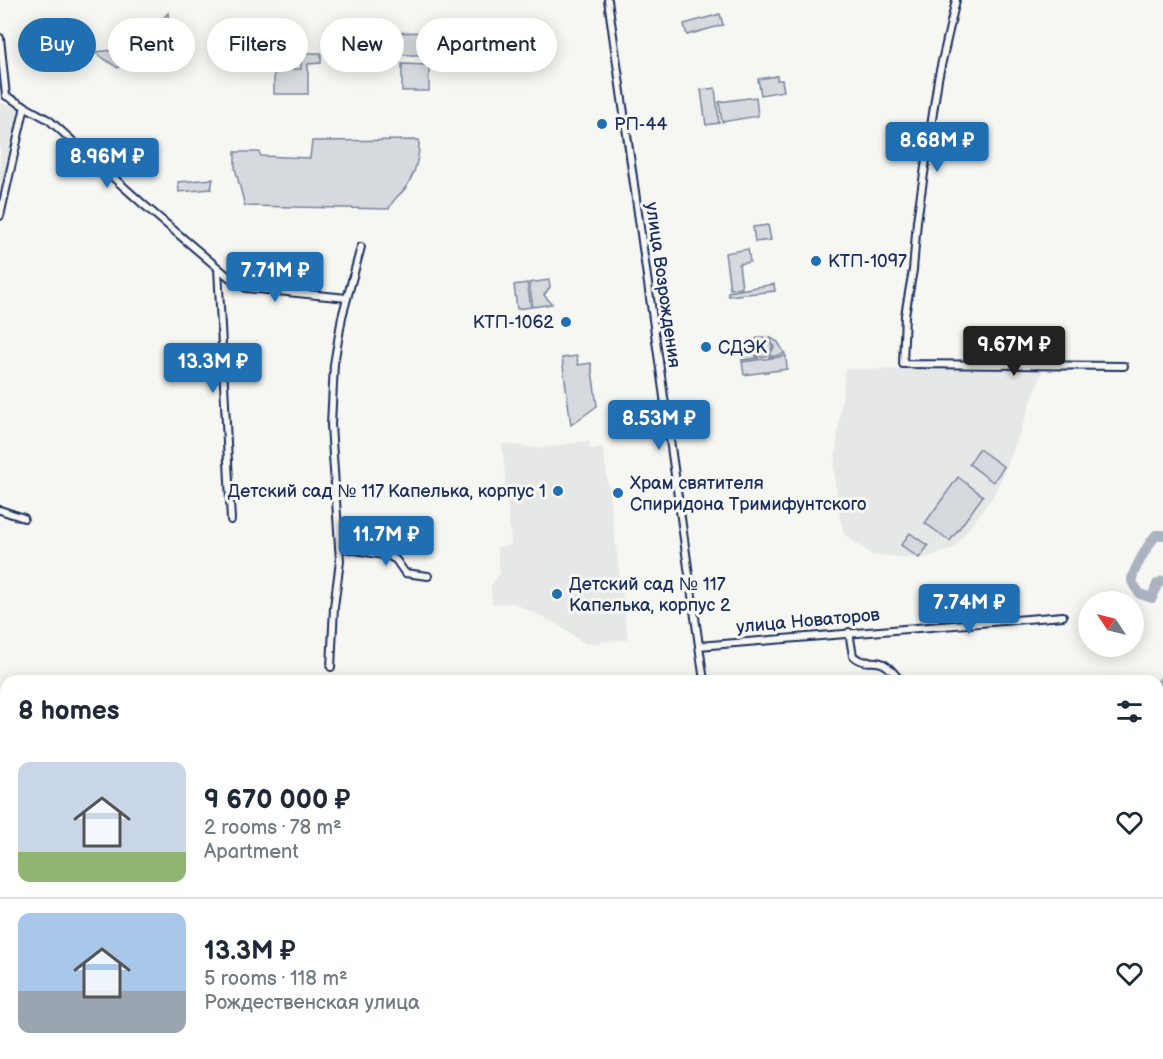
<!DOCTYPE html>
<html lang="en">
<head>
<meta charset="utf-8">
<style>
  body { margin:0; font-family:"Balsamiq Sans",sans-serif; background:#f6f6f7; color:#1f2937; height:100vh; display:flex; flex-direction:column; font-size:22px; white-space:nowrap }
  * { box-sizing:border-box; margin:0 }
  p { font-size:20px; color:#747a83 }
  .icon { flex:none; width:33px; height:33px; fill:none; stroke:currentColor; stroke-width:2; stroke-linecap:round; stroke-linejoin:round }
  .map { position:relative; flex:1; overflow:hidden }
  .side { position:absolute; left:0px; top:675px; width:1164px; height:384px; display:flex; flex-direction:column; background:#fff; border-radius:18px 18px 0 0; box-shadow:0 3px 15px #0003 }
  .side>* { flex:none }
  .banner { position:absolute; left:18px; top:18px; width:600px; height:54px; display:flex; gap:12px }
  .needle { width:39px; rotate:305deg }
  .buttons { position:absolute; left:1078px; top:591px; display:grid; gap:12px }
  .buttons a { display:grid; place-items:center; width:66px; height:66px; border-radius:50%; background:#fff; box-shadow:0 3px 15px #0003; font-size:30px }
  .price { position:absolute; translate:-50% -51px; padding:0 14px; border-radius:6px; background:#1f6fb2; color:#fff; font-size:20px; line-height:39px; filter:drop-shadow(0 2px 3px #0008) }
  .price::after { content:''; position:absolute; left:50%; top:36px; width:18px; height:14px; margin-left:-9px; background:inherit; clip-path:polygon(0 0,100% 0,50% 100%) }
  .price.on { background:#222; color:#fff }
  ul { padding:0; list-style:none }
  li { display:flex; align-items:center; gap:18px; height:150px; padding:0 18px }
  li+li { border-top:2px solid #e0e1e3 }
  li span { display:grid; place-items:center; flex:none; width:168px; height:120px; border-radius:12px; color:#555 }
  li>.icon { margin-inline-start:auto }
  span .icon { width:72px; height:72px; fill:#fffc; stroke-width:1 }
  li b { font-size:26px }
  h2 { display:flex; justify-content:space-between; align-items:center; height:72px; padding:0 18px; font-size:26px }
  .pill { padding:0 21px; border-radius:27px; background:#fff; box-shadow:0 3px 15px #0003; font-size:21px; line-height:54px }
  .pill.on { background:#1f6fb2; color:#fff }
  .map>svg:first-child { display:block }
  .built { fill:#e6e7e7 }
  .green { fill:#d6d9dd; stroke:#78849e; stroke-width:1.5 }
  .lines { fill:none; stroke-linecap:round; stroke-linejoin:round }
  .river { stroke:#abb2c0; stroke-width:10 }
  .street-casing { stroke:#1b2f5e; stroke-width:10 }
  .street { stroke:#f6f6f2; stroke-width:6 }
  .poi-dot { fill:#1f6fb2; stroke:#f6f6f2; stroke-width:2 }
  .labels { text-anchor:middle; dominant-baseline:central; stroke-width:6; stroke-linejoin:round; paint-order:stroke }
  .poi-label { font-size:18px; fill:#1b2f5e; stroke:#f6f6f2; text-anchor:start }
  .street-label { font-size:18px; fill:#1b2f5e; stroke:#f6f6f2 }
</style>
</head>
<body>
<div class="map">
<svg width="1163" height="1059" viewBox="0 0 1163 1059">
  <rect width="100%" height="100%" fill="#f6f6f2"/>
  <filter id="ink" filterUnits="userSpaceOnUse"><feTurbulence type="fractalNoise" baseFrequency=".0167" numOctaves="2"/><feDisplacementMap in="SourceGraphic" scale="12" xChannelSelector="R" yChannelSelector="G"/><feConvolveMatrix kernelMatrix="1 2 1 2 8 2 1 2 1" color-interpolation-filters="sRGB"/></filter>
  <g filter="url(#ink)">
    <g class="built">
      <polygon points="0,103 26,110 0,212"/>
      <polygon points="845,369 1043,370 1006,469 992,498 953,549 924,558 872,555 844,534 838,508 834,468"/>
      <polygon points="590,441 590,449 603,447 628,639 586,644 553,622 513,603 492,604 491,585 500,573 497,547 511,545 502,444 539,448"/>
    </g>
    <g class="green">
      <polygon points="168,13 171,46 134,50 118,68 94,52 136,48"/>
      <polygon points="720,14 723,25 687,35 684,24"/>
      <polygon points="432,32 433,55 395,55 395,42 379,42 379,33"/>
      <polygon points="301,53 321,53 321,63 308,64 308,94 274,94 274,69 301,69"/>
      <polygon points="402,64 429,65 429,91 402,91"/>
      <polygon points="777,76 777,80 782,80 784,91 761,95 758,79"/>
      <polygon points="715,88 719,123 706,125 701,90"/>
      <polygon points="756,97 758,116 722,122 719,102"/>
      <path d="M419 140C420 156 415 174 406 187 401 195 392 199 389 209L245 206 235 168V152H259L261 156 310 158 312 141Z"/>
      <polygon points="213,179 211,189 179,192 178,182"/>
      <polygon points="768,225 771,240 755,242 753,227"/>
      <polygon points="748,249 750,262 739,264 742,288 730,289 725,253"/>
      <polygon points="549,280 550,287 544,295 552,304 533,307 529,283"/>
      <polygon points="527,283 531,307 517,309 514,285"/>
      <polygon points="774,284 775,291 728,296 728,292"/>
      <polygon points="769,337 778,342 785,354 769,357 774,347"/>
      <circle cx="762" cy="347" r="10"/>
      <polygon points="753,340 751,350 758,358 742,360 745,347"/>
      <polygon points="577,356 578,365 591,363 597,406 571,425 562,358"/>
      <polygon points="786,356 787,369 744,375 742,362"/>
      <polygon points="979,449 1004,467 993,482 969,464"/>
      <polygon points="958,477 983,496 950,541 925,523"/>
      <polygon points="910,533 928,546 919,558 901,545"/>
    </g>
    <g class="lines">
      <g class="river">
        <path d="M1163 535H1156C1150 542 1131 573 1132 581 1133 585 1138 590 1140 594L1152 598 1157 584 1163 581"/>
        <polyline points="1158,687 1163,681"/>
        <polyline points="1158,763 1163,754"/>
      </g>
      <defs>
        <g id="street">
          <polyline points="608,0 704,681"/>
          <polyline points="956,0 938,79 917,221 913,270 905,315 903,364 1124,366"/>
          <polyline points="0,38 6,96 49,120 144,205 230,278 246,288 347,298"/>
          <polyline points="0,216 25,106"/>
          <polyline points="218,268 231,520"/>
          <polyline points="0,510 24,518"/>
          <polyline points="339,547 389,556 396,560 405,573 428,576"/>
          <path d="M849 632 853 656C872 671 877 648 900 681"/>
          <polyline points="699,646 1063,616"/>
          <polyline points="331,667 334,607 340,561 331,425 334,364 342,317 361,247"/>
          <polyline points="0,922 6,916"/>
          <polyline points="1158,937 1163,949"/>
          <polyline points="1158,970 1163,965"/>
          <polyline points="93,1059 94,1053"/>
          <polyline points="886,1059 888,1053"/>
          <polyline points="1040,1059 1042,1053"/>
        </g>
      </defs>
      <use href="#street" class="street-casing"/>
      <use href="#street" class="street"/>
    </g>
  </g>
  <g class="poi-dot">
    <circle cx="602" cy="124" r="6"/>
    <circle cx="816" cy="261" r="6"/>
    <circle cx="566" cy="322" r="6"/>
    <circle cx="706" cy="347" r="6"/>
    <circle cx="558" cy="491" r="6"/>
    <circle cx="618" cy="493" r="6"/>
    <circle cx="557" cy="594" r="6"/>
  </g>
  <g class="labels">
    <g class="poi-label">
      <text x="614" y="124">РП-44</text>
      <text x="828" y="261">КТП-1097</text>
      <text x="554" y="322" text-anchor="end">КТП-1062</text>
      <text x="718" y="347">СДЭК</text>
      <text x="630" y="483">Храм святителя<tspan x="630" dy="21">Спиридона Тримифунтского</tspan></text>
      <text x="546" y="491" text-anchor="end">Детский сад № 117 Капелька, корпус 1</text>
      <text x="569" y="584">Детский сад № 117<tspan x="569" dy="21">Капелька, корпус 2</tspan></text>
    </g>
    <g class="street-label">
      <text transform="translate(663 285) rotate(82)">улица Возрождения</text>
      <text transform="translate(808 621) rotate(-5)">улица Новаторов</text>
    </g>
  </g>
</svg>
<div class="buttons">
<a><svg class="needle" viewBox="-14 -14 28 28"><path d="M0-13l5 13h-10z" fill="#e53935"/><path d="M0 13l5-13h-10z" fill="#747a83"/></svg></a>
</div>
<b class="price" style="left:937px;top:173px">8.68M ₽</b>
<b class="price" style="left:107px;top:189px">8.96M ₽</b>
<b class="price" style="left:275px;top:303px">7.71M ₽</b>
<b class="price on" style="left:1014px;top:377px">9.67M ₽</b>
<b class="price" style="left:213px;top:394px">13.3M ₽</b>
<b class="price" style="left:659px;top:451px">8.53M ₽</b>
<b class="price" style="left:386px;top:567px">11.7M ₽</b>
<b class="price" style="left:969px;top:635px">7.74M ₽</b>
<div class="banner">
<a class="pill on">Buy</a>
<a class="pill">Rent</a>
<a class="pill">Filters</a>
<a class="pill">New</a>
<a class="pill">Apartment</a>
</div>
<section class="side">
<h2>8 homes<svg class="icon" aria-label="filters" viewBox="0 0 24 24"><path d="M4 7h16M4 17h16"/><circle cx="9" cy="7" r="2"/><circle cx="15" cy="17" r="2"/></svg></h2>
<ul>
<li><span style="background:linear-gradient(#c9d6e8 75%,#8fb573 0)"><svg class="icon" aria-label="home" viewBox="0 0 24 24"><path d="M3 11l9-7 9 7M6 9v11h12V9"/></svg></span><div><b>9 670 000 ₽</b><p>2 rooms · 78 m²</p><p>Apartment</p></div><svg class="icon" aria-label="heart" viewBox="0 0 24 24"><path d="M12 20l-8-8c-3-5 5-10 8-4 3-6 11-1 8 4z"/></svg></li>
<li><span style="background:linear-gradient(#a9c7e8 65%,#9aa5b1 0)"><svg class="icon" aria-label="home" viewBox="0 0 24 24"><path d="M3 11l9-7 9 7M6 9v11h12V9"/></svg></span><div><b>13.3M ₽</b><p>5 rooms · 118 m²</p><p>Рождественская улица</p></div><svg class="icon" aria-label="heart" viewBox="0 0 24 24"><path d="M12 20l-8-8c-3-5 5-10 8-4 3-6 11-1 8 4z"/></svg></li>
</ul>
</section>
</div>
</body>
</html>
